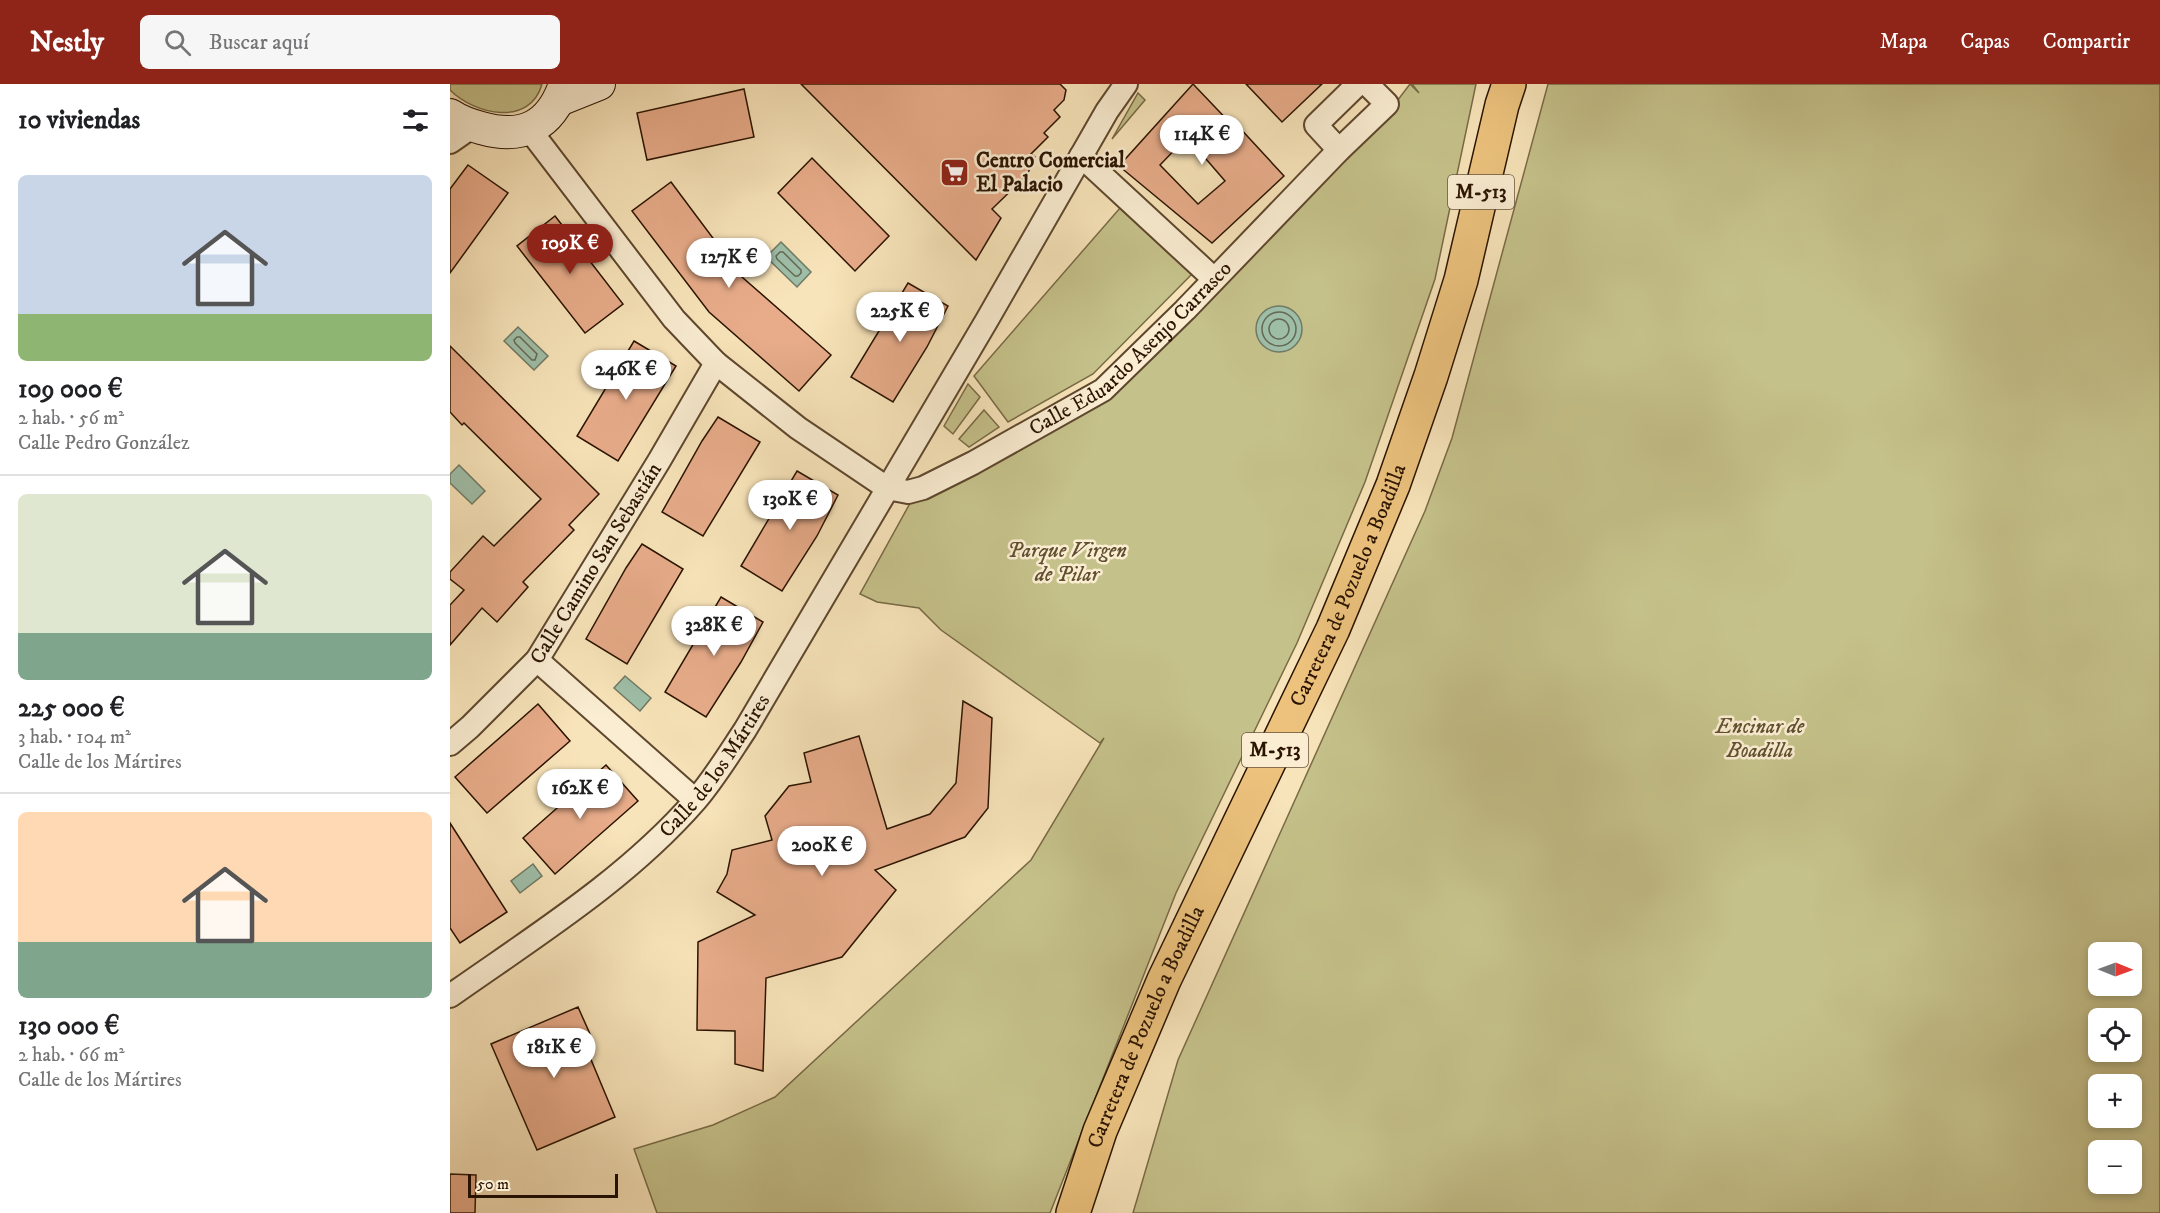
<!DOCTYPE html>
<html lang="es">
<head>
<meta charset="utf-8">
<style>
  body { margin:0; font-family:"IM FELL DW Pica",serif; background:#f6f6f6; color:#202124; height:100vh; display:flex; flex-direction:column; font-size:22px; white-space:nowrap }
  * { box-sizing:border-box; margin:0 }
  p { font-size:20px; color:#757577 }
  .icon { flex:none; width:33px; height:33px; fill:none; stroke:currentColor; stroke-width:2; stroke-linecap:round; stroke-linejoin:round }
  .map { position:relative; flex:1; overflow:hidden }
  .sheet { display:flex; flex-direction:column; background:#fff; width:450px }
  .sheet>* { flex:none }
  .needle { width:39px; rotate:91deg }
  .buttons { position:absolute; left:1638px; top:858px; display:grid; gap:12px }
  .buttons a { display:grid; place-items:center; width:54px; height:54px; border-radius:9px; background:#fff; box-shadow:0 3px 9px #0003; font-size:30px }
  .scale { position:absolute; left:18px; bottom:15px; width:150px; box-sizing:border-box; padding-left:6px; border:3px solid #2a1300; border-top:0; font-size:16px; line-height:21px; white-space:nowrap; color:#2a1300; -webkit-text-stroke:4px #faedd2; paint-order:stroke }
  .price { position:absolute; translate:-50% -51px; padding:0 14px; border-radius:21px; background:#fff; color:#222; font-size:20px; line-height:39px; filter:drop-shadow(0 2px 3px #0008) }
  .price::after { content:''; position:absolute; left:50%; top:36px; width:18px; height:14px; margin-left:-9px; background:inherit; clip-path:polygon(0 0,100% 0,50% 100%) }
  .price.active { background:#8f2418; color:#fff }
  ul { padding:0; list-style:none }
  li { display:grid; align-content:center; gap:12px; height:318px; padding:0 18px }
  li+li { border-top:2px solid #e0e0e0 }
  li span { display:grid; place-items:center; height:186px; border-radius:9px; color:#555 }
  li>.icon { margin-inline-start:auto }
  span .icon { width:108px; height:108px; fill:#fffc; stroke-width:1 }
  li b { font-size:26px }
  h2 { display:flex; justify-content:space-between; align-items:center; height:72px; padding:0 18px; font-size:26px }
  header { display:flex; align-items:center; gap:36px; box-sizing:border-box; height:84px; padding:0 30px; background:#8f2418; color:#fff }
  header strong { font-size:28px }
  nav { display:flex; gap:33px; margin-inline-start:auto; font-size:21px }
  .search { width:420px; height:54px; background:#f6f6f6; display:flex; align-items:center; gap:15px; box-sizing:border-box; padding:0 21px; border-radius:9px; color:#757577; font-size:22px }
  main { display:flex; flex:1; min-height:0 }
  .map>svg:first-child { display:block }
  .green { fill:#c5c18a; stroke:#786a45; stroke-width:1.5; fill-rule:evenodd }
  .water { fill:#9fbfa9; stroke:#707a65; stroke-width:1.5 }
  .lines { fill:none; stroke-linecap:round; stroke-linejoin:round }
  .shore { stroke:#646954; stroke-width:1.5 }
  .building { fill:#e8ac8a; stroke:#2a1300; stroke-width:1.5; fill-rule:evenodd }
  .street-casing { stroke:#5e472e; stroke-width:26 }
  .secondary-casing { stroke:#2a1300; stroke-width:34 }
  .primary-casing { stroke:#2a1300; stroke-width:36 }
  .street { stroke:#faedd2; stroke-width:22 }
  .secondary { stroke:#faedd2; stroke-width:32 }
  .primary { stroke:#ecc27d; stroke-width:33 }
  .labels { text-anchor:middle; dominant-baseline:central; stroke-width:5; stroke-linejoin:round; paint-order:stroke }
  .shield { fill:#faedd2; stroke:#68543f; stroke-width:1.5 }
  .shield-label { font-size:20px; font-weight:bold; fill:#2a1300 }
  .poi-label { font-size:21px; font-weight:bold; fill:#2a1300; stroke:#faedd2; text-anchor:start }
  .street-label { font-size:21px; fill:#2a1300; stroke:#faedd2 }
  .park-label { font-size:21px; font-style:italic; fill:#605030; stroke:#faedd2 }
</style>
</head>
<body>
<header>
<strong>Nestly</strong>
<div class="search"><svg class="icon" aria-label="search" viewBox="0 0 24 24"><circle cx="10" cy="10" r="6"/><path d="M15 15l6 6"/></svg>Buscar aquí</div>
<nav><a>Mapa</a><a>Capas</a><a>Compartir</a></nav>
</header>
<main>
<section class="sheet">
<h2>10 viviendas<svg class="icon" aria-label="filters" viewBox="0 0 24 24"><path d="M4 7h16M4 17h16"/><circle cx="9" cy="7" r="2"/><circle cx="15" cy="17" r="2"/></svg></h2>
<ul>
<li><span style="background:linear-gradient(#c9d6e8 75%,#8fb573 0)"><svg class="icon" aria-label="home" viewBox="0 0 24 24"><path d="M3 11l9-7 9 7M6 9v11h12V9"/></svg></span><div><b>109 000 €</b><p>2 hab. · 56 m²</p><p>Calle Pedro González</p></div></li>
<li><span style="background:linear-gradient(#dfe7d0 75%,#7fa58c 0)"><svg class="icon" aria-label="home" viewBox="0 0 24 24"><path d="M3 11l9-7 9 7M6 9v11h12V9"/></svg></span><div><b>225 000 €</b><p>3 hab. · 104 m²</p><p>Calle de los Mártires</p></div></li>
<li><span style="background:linear-gradient(#ffd9b3 70%,#7fa58c 0)"><svg class="icon" aria-label="home" viewBox="0 0 24 24"><path d="M3 11l9-7 9 7M6 9v11h12V9"/></svg></span><div><b>130 000 €</b><p>2 hab. · 66 m²</p><p>Calle de los Mártires</p></div></li>
</ul>
</section>
<div class="map">
<svg width="1710" height="1129" viewBox="0 0 1710 1129">
  <rect width="100%" height="100%" fill="#f8e4ba"/>
  <filter id="stains"><feTurbulence type="fractalNoise" baseFrequency=".00333" numOctaves="4"/><feColorMatrix values="0 0 0 0 .2 0 0 0 0 .09 0 0 0 0 .02 0 0 0 .5 -.17"/></filter>
  <radialGradient id="worn" r=".72"><stop offset=".6" stop-color="#630" stop-opacity="0"/><stop offset="1" stop-color="#630" stop-opacity=".3"/></radialGradient>
  <g class="green">
    <path d="M0 0H92C80 43 25 31 0 6Z"/>
    <polygon points="960,0 969,9 962,0 1026,0 985,195 915,398 847,559 726,809 600,1129 207,1129 184,1065 263,1041 325,1013 581,776 654,654 650,659 491,546 469,524 427,518 410,510 464,412 656,313 941,25"/>
    <path d="M1098 0H1710V1129H683L728 976 975 427 1002 354ZM1648 868H1682V902H1648ZM1648 934H1682V968H1648ZM1648 1000H1682V1034H1648ZM1648 1066H1682V1100H1648Z"/>
    <polygon points="688,9 695,16 662,55"/>
    <polygon points="670,124 743,189 643,290 558,338 524,292"/>
    <polygon points="518,300 530,313 503,350 494,342"/>
    <polygon points="534,326 549,343 519,363 509,355"/>
  </g>
  <g class="water">
    <polygon points="331,158 361,188 347,203 316,173"/>
    <circle cx="829" cy="245" r="23"/>
    <polygon points="68,243 98,272 84,286 54,257"/>
    <polygon points="9,381 35,407 22,420 0,399 0,390"/>
    <polygon points="175,592 201,614 190,627 164,604"/>
    <polygon points="83,780 92,792 70,809 61,797"/>
  </g>
  <g class="lines">
    <g class="shore">
      <polygon points="330,168 333,168 351,186 351,189 348,192 345,192 327,175 326,172"/>
      <circle cx="829" cy="245" r="17"/>
      <circle cx="829" cy="245" r="10"/>
      <polygon points="67,253 70,253 87,270 85,276 82,276 65,259 64,256"/>
    </g>
  </g>
  <g class="building">
    <polygon points="351,0 610,0 616,6 614,16 604,26 610,33 594,49 598,53 581,70 585,73 577,91 542,125 551,134 526,176"/>
    <path d="M743 0 785 44 787 41 834 92 762 159 669 82ZM737 53 775 97 748 120 710 81Z"/>
    <polygon points="796,0 872,0 832,38"/>
    <polygon points="294,5 304,53 197,76 187,29"/>
    <polygon points="362,74 439,152 405,187 328,109"/>
    <polygon points="18,81 58,109 0,189 0,105"/>
    <polygon points="221,98 292,193 381,271 349,307 259,228 182,127"/>
    <polygon points="105,132 173,220 135,249 67,162"/>
    <polygon points="458,199 498,222 477,263 443,318 401,293"/>
    <polygon points="184,257 226,282 168,377 127,352"/>
    <polygon points="0,262 149,410 119,441 124,446 73,498 78,503 47,538 32,524 0,561 0,521 14,506 0,495 0,488 33,452 44,462 91,415 14,339 12,341 0,328"/>
    <polygon points="268,333 310,358 253,452 212,428 252,357"/>
    <polygon points="347,387 388,411 367,452 332,507 291,482"/>
    <polygon points="192,460 233,485 177,580 136,555 176,484"/>
    <polygon points="271,513 313,538 291,578 256,633 215,608"/>
    <polygon points="513,617 542,634 538,724 515,753 425,786 446,806 392,873 316,894 313,987 285,980 285,947 247,946 248,858 305,831 267,808 277,790 282,766 322,756 315,732 339,702 361,698 354,669 409,652 437,745 480,730 506,699"/>
    <polygon points="88,620 120,657 37,729 5,693"/>
    <polygon points="156,681 188,717 105,790 73,754"/>
    <polygon points="0,739 57,828 10,859 0,844"/>
    <polygon points="128,923 140,950 132,954 165,1033 87,1066 41,960"/>
    <polygon points="0,1090 26,1091 25,1129 0,1129"/>
  </g>
  <g class="lines">
    <defs>
      <g id="street">
        <polyline points="908,0 866,41 889,66 937,20 917,0"/>
        <path id="s1" d="M79 45 224 235 266 279 348 344 437 404 458 408 473 404 523 379 653 306 735 226 889 66"/>
        <polyline points="0,58 23,42"/>
        <polyline points="631,72 764,195"/>
        <polyline points="87,576 245,716"/>
        <path id="s2" d="M0 660 20 643 87 576 209 377 266 279"/>
        <path id="s3" d="M0 912C85 852 176 796 245 717 264 695 279 670 295 646L537 236 657 27 676 0"/>
      </g>
      <g id="secondary">
        <polyline points="109,16 149,0"/>
        <path d="M0 31C9 37 20 41 31 44 73 56 101 42 115 0"/>
      </g>
      <g id="primary">
        <path id="s4" d="M623 1129 650 1047 714 896 883 545 943 401 981 292 1011 196 1052 21 1059 0"/>
      </g>
    </defs>
    <use href="#street" class="street-casing"/>
    <use href="#secondary" class="secondary-casing"/>
    <use href="#primary" class="primary-casing"/>
    <use href="#street" class="street"/>
    <use href="#secondary" class="secondary"/>
    <use href="#primary" class="primary"/>
  </g>
  <defs>
    <symbol id="supermarket-square" viewBox="-11 -11 22 22"><rect x="-9" y="-9" width="18" height="18" rx="4" fill="#8f2418" stroke="#faedd2"/><path d="M-6-5.5h2.5l.6 2H6L4.5 2H-2.5L-4.4-4H-6ZM-1.5 3.2a1.3 1.3 0 1 0 .1 0ZM3 3.2a1.3 1.3 0 1 0 .1 0Z" fill="#fff"/></symbol>
  </defs>
  <g fill-rule="evenodd">
    <use href="#supermarket-square" x="488" y="72" width="33" height="33"/>
  </g>
  <g class="labels">
    <g class="shield">
      <rect x="998" y="91" width="66" height="34" rx="4.5"/>
      <rect x="792" y="649" width="66" height="34" rx="4.5"/>
    </g>
    <g class="shield-label">
      <text x="1031" y="108">M-513</text>
      <text x="825" y="666">M-513</text>
    </g>
    <g class="poi-label">
      <text x="526" y="77">Centro Comercial<tspan x="526" dy="24">El Palacio</tspan></text>
    </g>
    <g class="street-label">
      <text stroke="none"><textPath href="#s1" startOffset="801">Calle Eduardo Asenjo Carrasco</textPath></text>
      <text stroke="none"><textPath href="#s2" startOffset="234">Calle Camino San Sebastián</textPath></text>
      <text stroke="none"><textPath href="#s4" startOffset="686">Carretera de Pozuelo a Boadilla</textPath></text>
      <text stroke="none"><textPath href="#s3" startOffset="354">Calle de los Mártires</textPath></text>
      <text stroke="none"><textPath href="#s4" startOffset="200">Carretera de Pozuelo a Boadilla</textPath></text>
    </g>
    <g class="park-label">
      <text x="617" y="467">Parque Virgen<tspan x="617" dy="24">de Pilar</tspan></text>
      <text x="1310" y="643">Encinar de<tspan x="1310" dy="24">Boadilla</tspan></text>
    </g>
  </g>
  <rect width="100%" height="100%" filter="url(#stains)"/>
  <rect width="100%" height="100%" fill="url(#worn)"/>
</svg>
<div class="buttons">
<a><svg class="needle" viewBox="-14 -14 28 28"><path d="M0-13l5 13h-10z" fill="#e53935"/><path d="M0 13l5-13h-10z" fill="#757577"/></svg></a>
<a><svg class="icon" aria-label="locate" viewBox="0 0 24 24"><circle cx="12" cy="12" r="6"/><path d="M12 2v4M12 18v4M2 12h4M18 12h4"/></svg></a>
<a>+</a>
<a>−</a>
</div>
<div class="scale">50 m</div>
<b class="price" style="left:752px;top:82px">114K €</b>
<b class="price active" style="left:120px;top:191px">109K €</b>
<b class="price" style="left:279px;top:205px">127K €</b>
<b class="price" style="left:450px;top:259px">225K €</b>
<b class="price" style="left:176px;top:317px">246K €</b>
<b class="price" style="left:340px;top:447px">130K €</b>
<b class="price" style="left:264px;top:573px">328K €</b>
<b class="price" style="left:130px;top:736px">162K €</b>
<b class="price" style="left:372px;top:793px">200K €</b>
<b class="price" style="left:104px;top:995px">181K €</b>
</div>
</main>
</body>
</html>
